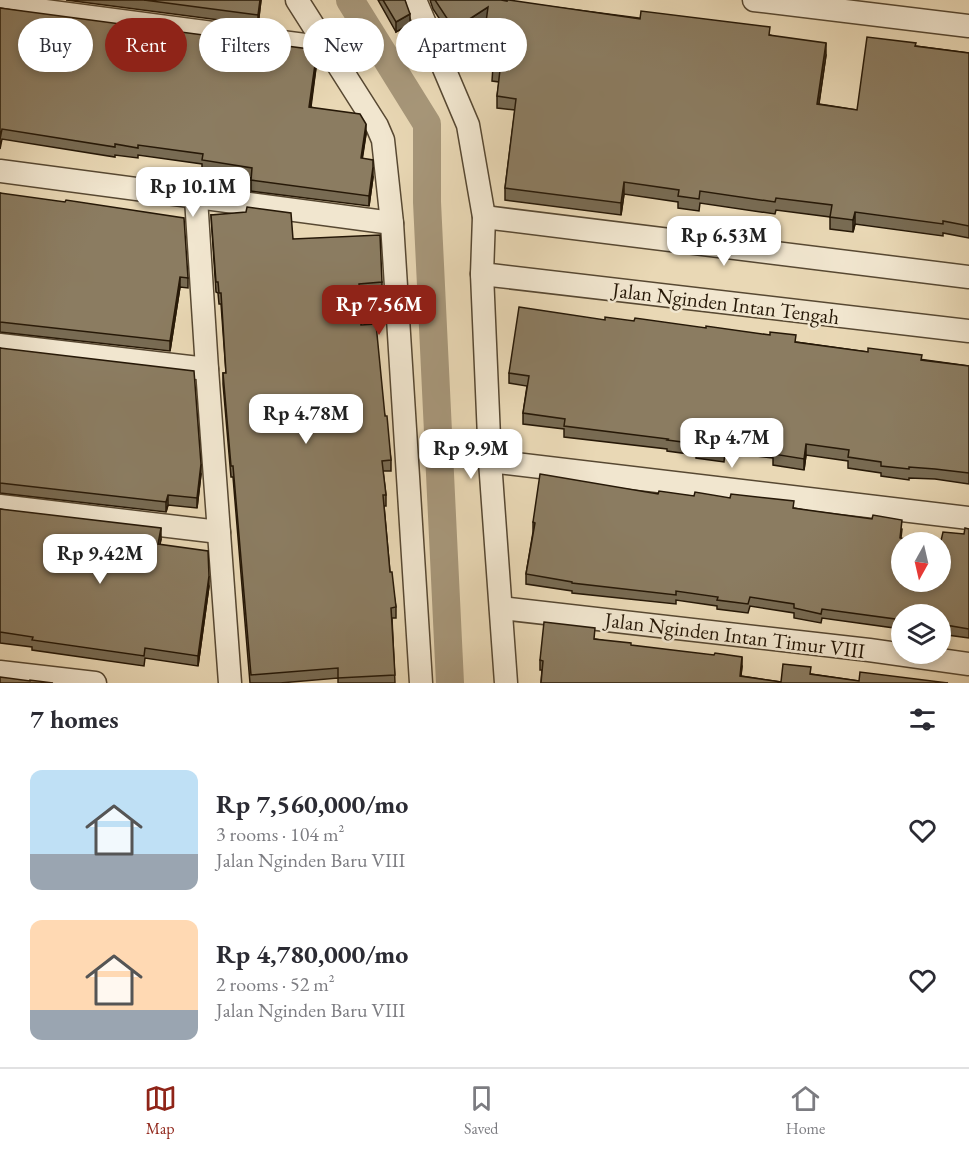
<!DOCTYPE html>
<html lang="en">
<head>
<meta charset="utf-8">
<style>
  body { margin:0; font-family:"EB Garamond",serif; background:#f2f2f3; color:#2b2b33; height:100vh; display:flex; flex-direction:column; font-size:22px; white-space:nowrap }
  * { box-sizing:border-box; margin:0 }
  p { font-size:20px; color:#7c7c81 }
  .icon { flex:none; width:33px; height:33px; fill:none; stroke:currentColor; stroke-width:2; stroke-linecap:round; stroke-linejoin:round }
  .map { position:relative; height:683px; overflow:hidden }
  .panel { display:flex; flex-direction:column; background:#fff; flex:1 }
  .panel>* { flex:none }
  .hud { position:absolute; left:18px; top:18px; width:600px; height:54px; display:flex; gap:12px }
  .needle { width:39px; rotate:188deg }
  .controls { position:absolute; left:891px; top:532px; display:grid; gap:12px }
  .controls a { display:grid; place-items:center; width:60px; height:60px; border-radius:50%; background:#fff; box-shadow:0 3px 9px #0003; font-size:30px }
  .price { position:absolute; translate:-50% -51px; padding:0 14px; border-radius:12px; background:#fff; color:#222; font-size:20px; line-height:39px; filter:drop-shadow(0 2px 3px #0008) }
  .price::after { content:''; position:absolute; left:50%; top:36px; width:18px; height:14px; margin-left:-9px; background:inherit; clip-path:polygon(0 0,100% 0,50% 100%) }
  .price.current { background:#8f2418; color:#fff }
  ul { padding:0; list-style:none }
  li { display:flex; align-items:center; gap:18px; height:150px; padding:0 30px }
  li span { display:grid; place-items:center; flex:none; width:168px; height:120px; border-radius:12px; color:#555 }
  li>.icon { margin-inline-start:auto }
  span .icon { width:72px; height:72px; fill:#fffc; stroke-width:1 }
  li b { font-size:26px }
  h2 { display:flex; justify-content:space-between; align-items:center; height:72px; padding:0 30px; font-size:26px }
  .tag { padding:0 21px; border-radius:27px; background:#fff; box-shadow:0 3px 9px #0003; font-size:21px; line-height:54px }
  .tag.current { background:#8f2418; color:#fff }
  .tab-bar { display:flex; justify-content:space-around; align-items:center; height:84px; border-top:2px solid #e1e1e2; background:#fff; font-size:16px; color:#7c7c81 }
  .tab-bar a { display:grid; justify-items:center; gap:3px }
  .tab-bar .current { color:#8f2418 }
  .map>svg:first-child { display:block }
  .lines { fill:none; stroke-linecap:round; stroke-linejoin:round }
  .canal { stroke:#a7977a; stroke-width:28 }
  .minor-casing { stroke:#574832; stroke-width:25 }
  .minor { stroke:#f1e6cf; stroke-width:22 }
  .wall { fill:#786b53; stroke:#261807; stroke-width:1.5 }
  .shaded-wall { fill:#615744; stroke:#261807; stroke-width:1.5 }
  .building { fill:#8b7c61; stroke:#261807; stroke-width:1.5 }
  .labels { text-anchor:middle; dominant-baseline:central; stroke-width:5; stroke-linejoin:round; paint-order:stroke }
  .street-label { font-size:21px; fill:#261807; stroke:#f1e6cf }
</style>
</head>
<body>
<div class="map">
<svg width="969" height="683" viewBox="0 0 969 683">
  <rect width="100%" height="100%" fill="#e9d8b5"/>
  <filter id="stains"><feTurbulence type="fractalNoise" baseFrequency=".00333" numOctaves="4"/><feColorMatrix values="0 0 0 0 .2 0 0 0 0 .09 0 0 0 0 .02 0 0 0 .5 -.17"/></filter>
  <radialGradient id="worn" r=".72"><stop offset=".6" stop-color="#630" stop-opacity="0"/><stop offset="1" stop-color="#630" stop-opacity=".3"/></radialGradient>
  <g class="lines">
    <polyline class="canal" points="350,0 427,124 427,202 450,683"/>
    <defs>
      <g id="minor">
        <polyline points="297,0 377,126 383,140 392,223 421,683"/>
        <polyline points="415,0 468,125 484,217 482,274 490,461 506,683"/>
        <polyline points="754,0 969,26"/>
        <polyline points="0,5 328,48"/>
        <polyline points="0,171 392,223"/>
        <polyline points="196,198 207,369 230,683"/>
        <polyline points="484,217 969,277"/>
        <polyline points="482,274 969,331"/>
        <polyline points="0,345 207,369"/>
        <polyline points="490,461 969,518"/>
        <polyline points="0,506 219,532"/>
        <polyline points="501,608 869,650 969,664"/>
        <polyline points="0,672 95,683"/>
      </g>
    </defs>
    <use href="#minor" class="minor-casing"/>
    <use href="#minor" class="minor"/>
  </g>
  <g class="wall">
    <polygon points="66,0 261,0 258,25"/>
    <polygon points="378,0 405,0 410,24 396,32"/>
    <polygon points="430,0 501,0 770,35 826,55 819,104 857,110 916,46 969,53 969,238 943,233 943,236 855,224 853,232 830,229 830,217 776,210 775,214 700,203 699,211 678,208 678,202 624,194 621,215 505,200 505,188 515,110 497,108 497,96 499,82 492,81 493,66 490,66 491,49 484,49 484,37 487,21 454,41 433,9"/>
    <polygon points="0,8 317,60 311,107 366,134 362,158 373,177 369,206 251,191 251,178 202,170 202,164 138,155 138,158 115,155 115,157 2,139 0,149"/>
    <polygon points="0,193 188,278 188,288 180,287 170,351 0,332"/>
    <polygon points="211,215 293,239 382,282 382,293 359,294 361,325 385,416 391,460 391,471 383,471 386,495 386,506 384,506 390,572 396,607 396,618 392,618 395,683 338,683 338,678 280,683 250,683 233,477 231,477 223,384 223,373 226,373 221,304 219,304 218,293 216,292"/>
    <polygon points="605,320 796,342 969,366 969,484 935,479 909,478 909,480 881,476 881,473 848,468 848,461 806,455 804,470 773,465 773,458 725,452 724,462 696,458 696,455 667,451 667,449 564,437 564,429 523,424 523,413 527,386 509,383 509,373"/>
    <polygon points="0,348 201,474 197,508 168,505 166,512 0,493"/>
    <polygon points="658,494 694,496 794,508 902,529 901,538 902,582 964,534 969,529 969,638 940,634 940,615 902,615 902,637 894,636 894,628 822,618 821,623 794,618 794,613 750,606 748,613 717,609 717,606 676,600 676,604 572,593 572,591 526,584 526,574 533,532 533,522"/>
    <polygon points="0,509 161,539 160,544 209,586 198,666 145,658 144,666 32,650 32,647 0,643"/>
    <polygon points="595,639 742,666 741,676 781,682 811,674 859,681 948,683 541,683 542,670 540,670 540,660"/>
  </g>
  <g class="shaded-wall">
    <polygon points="260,0 261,0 258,25 258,15"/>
    <polygon points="488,7 488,19 454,41 454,29"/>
    <polygon points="410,14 410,24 396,32 396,22"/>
    <polygon points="826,43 826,55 817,116 817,104"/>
    <polygon points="317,50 317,60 309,117 309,107"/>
    <polygon points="366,124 366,134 361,168 361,158"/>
    <polygon points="373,167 373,177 369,206 369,196"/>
    <polygon points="624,182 624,194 621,215 621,203"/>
    <polygon points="855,212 855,224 853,232 853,220"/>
    <polygon points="180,277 180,287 170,351 170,341"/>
    <polygon points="806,444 806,455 804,470 804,459"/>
    <polygon points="201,464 201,474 197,508 197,498"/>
    <polygon points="168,495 168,505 166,512 166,502"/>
    <polygon points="161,528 161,539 158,554 158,544"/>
    <polygon points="209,576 209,586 198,666 198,656"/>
    <polygon points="742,657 742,666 740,683 740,676"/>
  </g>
  <g class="building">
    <polygon points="144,0 260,0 258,15"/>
    <polygon points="383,0 405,0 410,14 396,22"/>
    <polygon points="435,0 501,0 507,1 507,0 509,0 640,19 641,11 770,27 769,35 826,43 817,104 857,110 867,37 916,43 915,46 969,53 969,226 943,221 943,224 855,212 853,220 830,217 832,205 776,198 775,202 700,191 699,199 678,196 679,190 624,182 621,203 505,188 516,99 497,96 500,70 492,69 495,55 490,54 493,38 484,37 488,7 454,29"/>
    <polygon points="0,8 317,50 309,107 360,114 366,124 361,158 373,160 373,167 369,196 251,180 252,168 202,160 203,154 138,145 138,148 115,144 115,147 2,129 0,139"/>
    <polygon points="0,193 65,202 66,200 184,218 188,278 180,277 170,341 0,322"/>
    <polygon points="247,207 291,213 293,239 380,235 382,282 359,284 361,325 376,324 385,416 387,416 391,460 382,461 386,495 383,495 390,572 392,572 396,607 391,608 395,675 338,678 338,668 251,675 233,466 231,466 223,373 226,373 221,293 219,293 218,282 216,282 211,215 246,212"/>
    <polygon points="519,307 605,320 605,317 634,321 635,318 706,328 706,326 770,335 770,332 796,335 795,342 868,352 868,348 922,355 921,360 969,366 969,473 935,469 909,467 909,469 881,466 881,462 848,457 849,450 806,444 804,459 773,454 774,448 725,441 724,451 696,448 697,444 667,440 668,439 564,426 565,419 523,413 529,376 509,373"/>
    <polygon points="0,348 194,371 201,464 197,498 168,495 166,502 0,483"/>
    <polygon points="540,474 658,494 659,491 694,496 695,492 730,498 731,494 794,501 793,508 872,519 873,515 902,520 900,538 930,543 902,543 902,582 940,582 940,545 943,532 964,534 965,528 969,529 969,629 940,624 940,615 902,615 902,628 894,626 895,619 822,609 821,614 794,608 794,604 750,597 748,604 717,600 718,597 676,591 676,595 572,583 572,582 526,574 535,523 533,522"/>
    <polygon points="0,509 161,528 158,544 208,551 209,576 198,656 145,648 144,656 32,640 33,637 0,632"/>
    <polygon points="544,622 595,628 594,639 631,643 631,645 714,655 715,653 742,657 740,676 781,682 783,664 811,667 810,674 859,681 860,672 948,683 541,683 543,661 540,660"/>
    <polygon points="0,677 30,681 30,680 53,683 0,683"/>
  </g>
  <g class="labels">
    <g class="street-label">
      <text transform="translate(726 303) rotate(7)">Jalan Nginden Intan Tengah</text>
      <text transform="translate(735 635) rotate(7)">Jalan Nginden Intan Timur VIII</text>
    </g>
  </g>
  <rect width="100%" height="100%" filter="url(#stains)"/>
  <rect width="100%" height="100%" fill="url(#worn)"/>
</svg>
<div class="controls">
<a><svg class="needle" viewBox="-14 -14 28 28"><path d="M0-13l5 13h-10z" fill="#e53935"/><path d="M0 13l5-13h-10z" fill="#7c7c81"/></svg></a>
<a><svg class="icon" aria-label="layers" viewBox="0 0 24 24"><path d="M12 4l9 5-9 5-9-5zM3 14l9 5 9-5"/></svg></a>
</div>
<b class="price" style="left:193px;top:218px">Rp 10.1M</b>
<b class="price" style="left:724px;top:267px">Rp 6.53M</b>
<b class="price current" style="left:379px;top:336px">Rp 7.56M</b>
<b class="price" style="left:306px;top:445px">Rp 4.78M</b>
<b class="price" style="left:732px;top:469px">Rp 4.7M</b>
<b class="price" style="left:471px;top:480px">Rp 9.9M</b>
<b class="price" style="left:100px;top:585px">Rp 9.42M</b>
<div class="hud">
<a class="tag">Buy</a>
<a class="tag current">Rent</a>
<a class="tag">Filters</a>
<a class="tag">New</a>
<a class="tag">Apartment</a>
</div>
</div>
<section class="panel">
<h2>7 homes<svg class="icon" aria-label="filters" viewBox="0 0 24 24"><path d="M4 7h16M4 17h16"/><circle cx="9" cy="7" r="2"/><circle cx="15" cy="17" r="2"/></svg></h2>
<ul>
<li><span style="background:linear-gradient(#bfe0f5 70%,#9aa5b1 0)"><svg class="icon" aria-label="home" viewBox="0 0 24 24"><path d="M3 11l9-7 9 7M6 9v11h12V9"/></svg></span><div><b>Rp 7,560,000/mo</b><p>3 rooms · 104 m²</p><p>Jalan Nginden Baru VIII</p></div><svg class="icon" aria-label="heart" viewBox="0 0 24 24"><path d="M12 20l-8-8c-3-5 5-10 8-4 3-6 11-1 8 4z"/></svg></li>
<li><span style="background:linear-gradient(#ffd9b3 75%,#9aa5b1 0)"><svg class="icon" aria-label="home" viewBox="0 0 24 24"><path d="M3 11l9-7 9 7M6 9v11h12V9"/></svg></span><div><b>Rp 4,780,000/mo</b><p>2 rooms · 52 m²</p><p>Jalan Nginden Baru VIII</p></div><svg class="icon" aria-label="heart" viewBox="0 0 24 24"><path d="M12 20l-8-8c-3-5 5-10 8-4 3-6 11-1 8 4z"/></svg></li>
</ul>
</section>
<nav class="tab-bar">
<a class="current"><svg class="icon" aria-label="map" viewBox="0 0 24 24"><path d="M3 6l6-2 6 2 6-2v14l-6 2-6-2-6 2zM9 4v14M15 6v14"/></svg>Map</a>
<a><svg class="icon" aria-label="saved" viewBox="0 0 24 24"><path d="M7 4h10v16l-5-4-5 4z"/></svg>Saved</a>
<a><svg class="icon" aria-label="home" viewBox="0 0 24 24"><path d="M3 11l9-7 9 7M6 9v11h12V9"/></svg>Home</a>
</nav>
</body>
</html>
